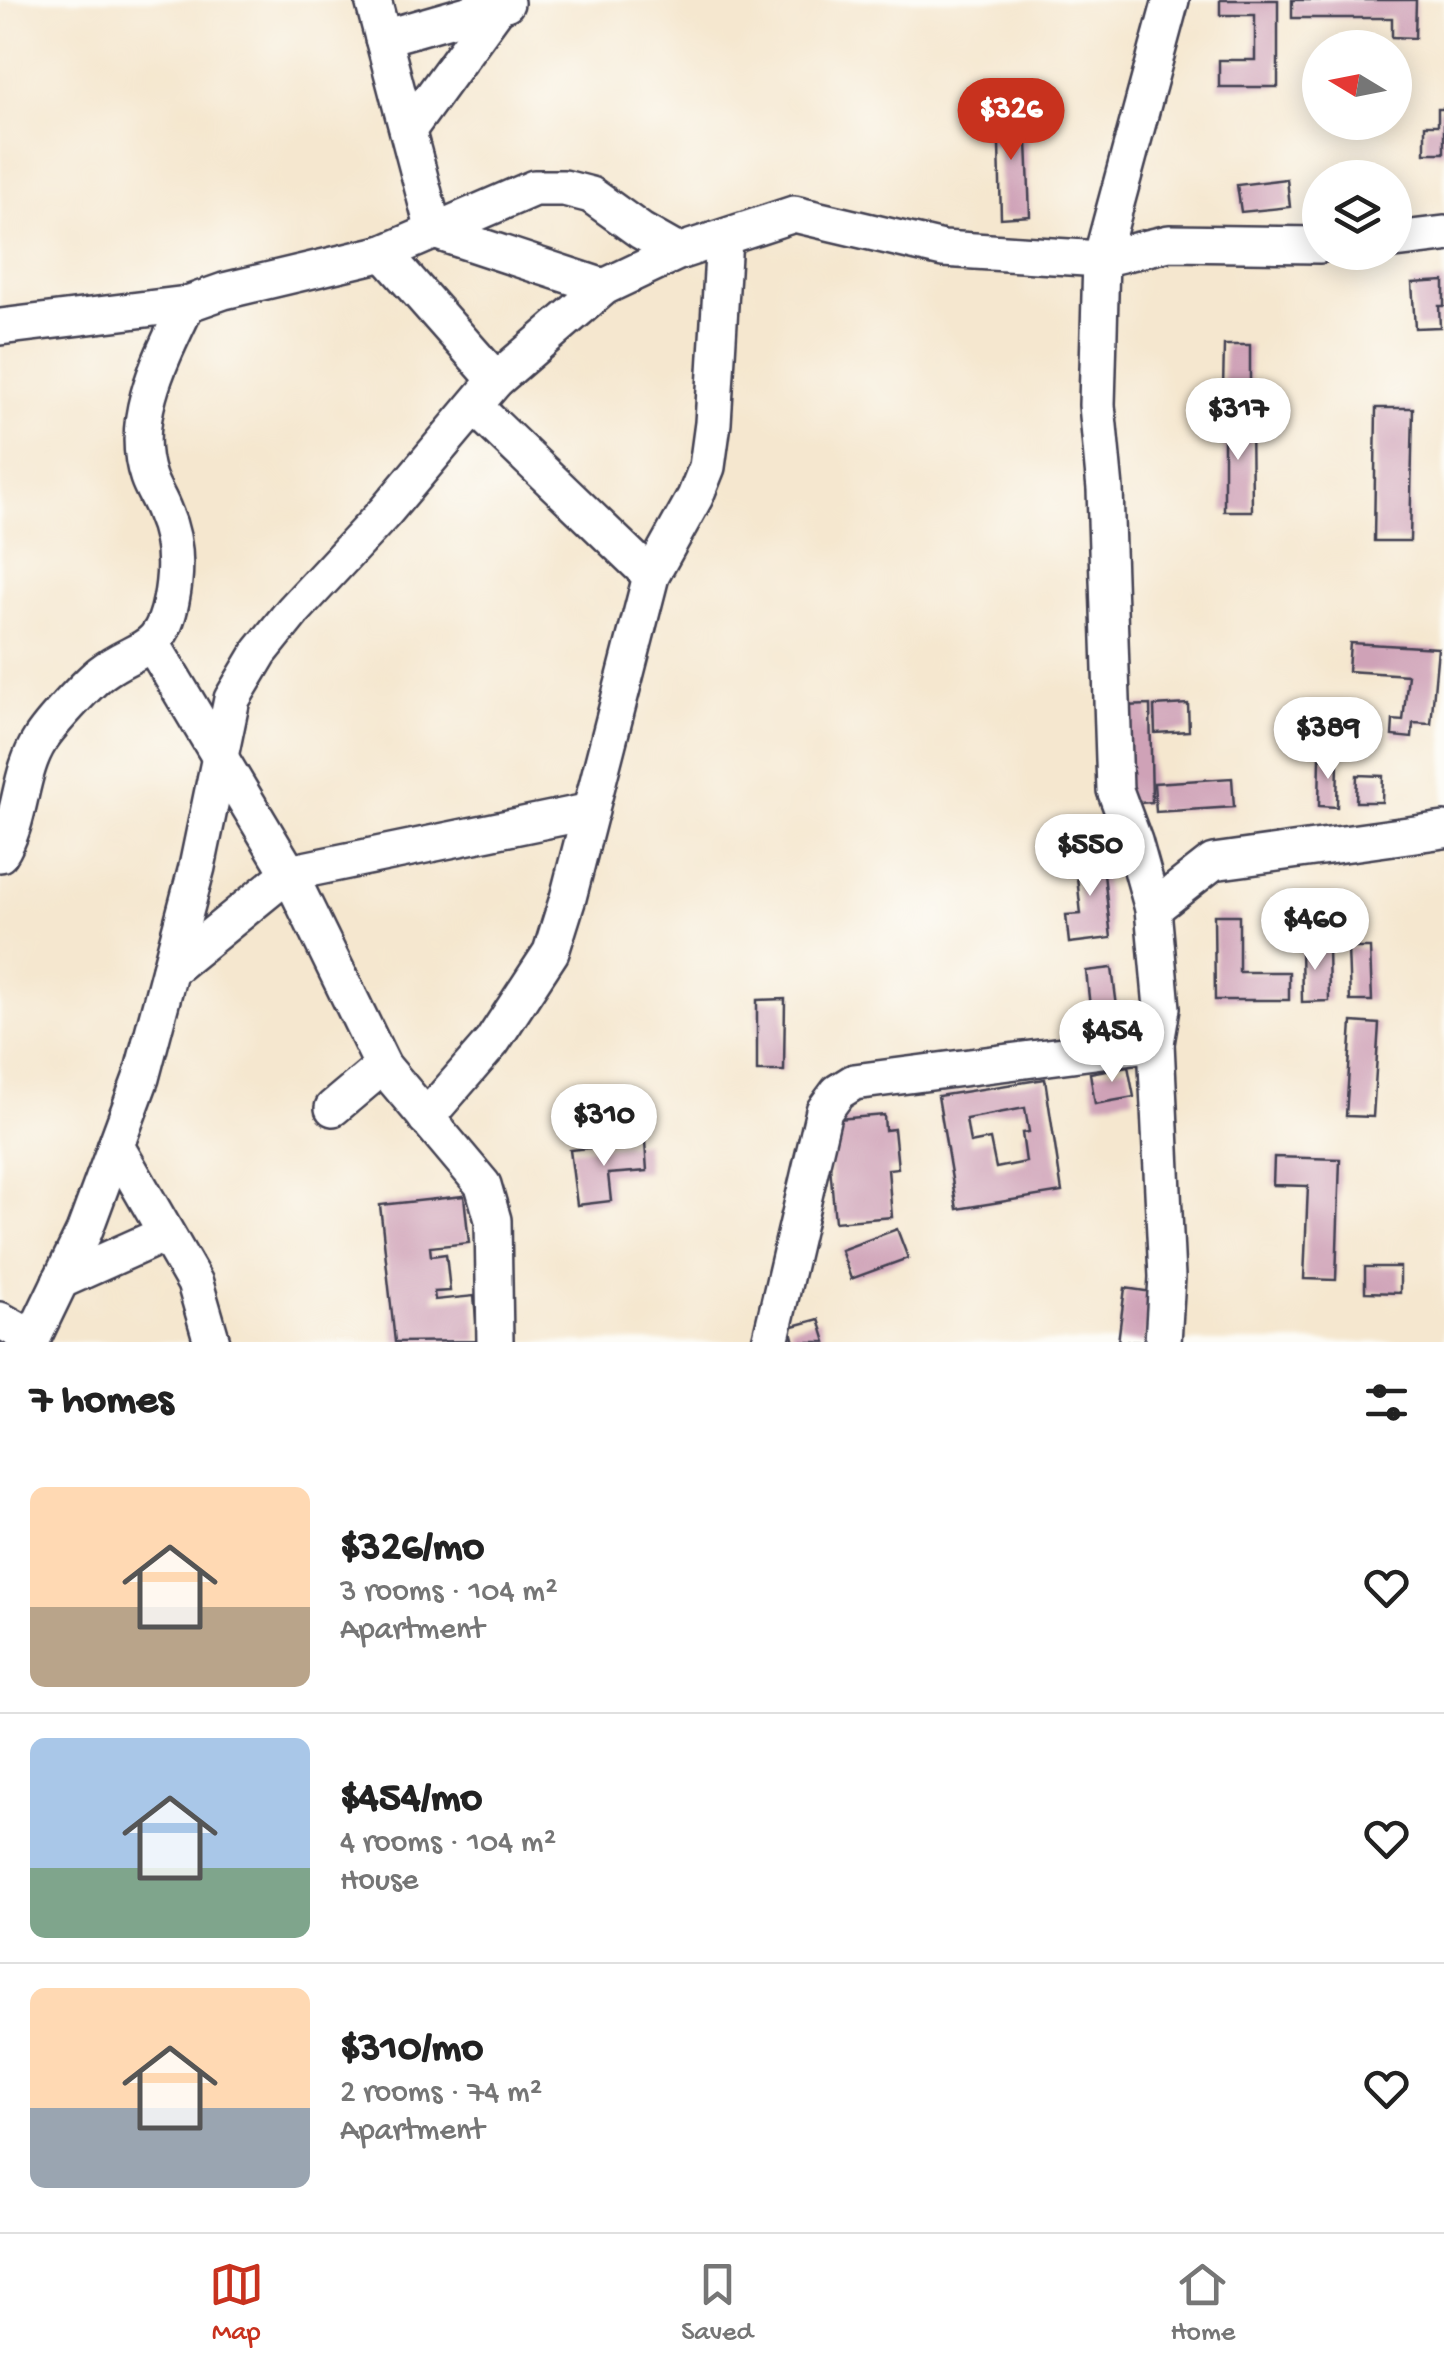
<!DOCTYPE html>
<html lang="en">
<head>
<meta charset="utf-8">
<style>
  body { margin:0; font-family:"Gochi Hand",sans-serif; background:#f6f6f6; color:#222; height:100vh; display:flex; flex-direction:column; font-size:38px; white-space:nowrap }
  * { box-sizing:border-box; margin:0 }
  p { font-size:32px; color:#767676 }
  .icon { flex:none; width:55px; height:55px; fill:none; stroke:currentColor; stroke-width:2; stroke-linecap:round; stroke-linejoin:round }
  .map { position:relative; height:1342px; overflow:hidden }
  .sheet { display:flex; flex-direction:column; background:#fff; flex:1 }
  .sheet>* { flex:none }
  .needle { width:65px; rotate:280deg }
  .buttons { position:absolute; left:1302px; top:30px; display:grid; gap:20px }
  .buttons a { display:grid; place-items:center; width:110px; height:110px; border-radius:50%; background:#fff; box-shadow:0 5px 25px #0003; font-size:50px }
  .price { position:absolute; translate:-50% -85px; padding:0 22px; border-radius:35px; background:#fff; color:#222; font-size:32px; line-height:65px; filter:drop-shadow(0 2px 5px #0008) }
  .price::after { content:''; position:absolute; left:50%; top:60px; width:30px; height:22px; margin-left:-15px; background:inherit; clip-path:polygon(0 0,100% 0,50% 100%) }
  .price.active { background:#c8321e; color:#fff }
  ul { padding:0; list-style:none }
  li { display:flex; align-items:center; gap:30px; height:250px; padding:0 30px }
  li+li { border-top:2px solid #e0e0e0 }
  li span { display:grid; place-items:center; flex:none; width:280px; height:200px; border-radius:15px; color:#555 }
  li>.icon { margin-inline-start:auto }
  span .icon { width:120px; height:120px; fill:#fffc; stroke-width:1 }
  li b { font-size:42px }
  h2 { display:flex; justify-content:space-between; align-items:center; height:120px; padding:0 30px; font-size:42px }
  .tabs { display:flex; justify-content:space-around; align-items:center; height:140px; border-top:2px solid #e0e0e0; background:#fff; font-size:28px; color:#767676 }
  .tabs a { display:grid; justify-items:center; gap:5px }
  .tabs .active { color:#c8321e }
  .map>svg:first-child { display:block }
  .building { fill:#cfa2b7; fill-rule:evenodd }
  .lines { fill:none; stroke-linecap:round; stroke-linejoin:round }
  .minor-casing { stroke:#424051; stroke-width:40 }
  .minor { stroke:#fff; stroke-width:35 }
</style>
</head>
<body>
<div class="map">
<svg width="1444" height="1342" viewBox="0 0 1444 1342">
  <rect width="100%" height="100%" fill="#fdfcf7"/>
  <filter id="ink" filterUnits="userSpaceOnUse"><feTurbulence type="fractalNoise" baseFrequency=".01" numOctaves="2"/><feDisplacementMap in="SourceGraphic" scale="20" xChannelSelector="R" yChannelSelector="G"/><feConvolveMatrix kernelMatrix="1 2 1 2 8 2 1 2 1" color-interpolation-filters="sRGB"/></filter>
  <filter id="wash" filterUnits="userSpaceOnUse"><feTurbulence type="fractalNoise" baseFrequency=".0048" numOctaves="4" result="noise"/><feDisplacementMap in="SourceGraphic" scale="40" xChannelSelector="R" yChannelSelector="G"/><feGaussianBlur stdDeviation="2.25" result="paint"/><feColorMatrix in="noise" values="0 0 0 0 0 0 0 0 0 0 0 0 0 0 0 0 0 1.4 0 .05"/><feComposite in="paint" operator="in"/></filter>
  <g filter="url(#wash)">
    <rect width="100%" height="100%" fill="#f5e7cf"/>
    <g id="blocks">
      <g class="building">
        <polygon points="1220,0 1278,0 1278,87 1219,87 1219,60 1255,60 1255,15 1220,15"/>
        <polygon points="1292,0 1416,0 1415,38 1392,37 1392,18 1292,18"/>
        <polygon points="1438,109 1444,109 1444,153 1425,153 1425,125 1438,125"/>
        <polygon points="1026,116 1030,216 1001,218 999,145 985,145 984,117"/>
        <polygon points="1287,179 1290,207 1241,212 1237,185"/>
        <polygon points="1444,281 1444,306 1439,306 1440,327 1415,328 1412,283"/>
        <polygon points="1224,345 1250,345 1250,389 1223,389"/>
        <polygon points="1376,408 1413,408 1410,541 1374,541"/>
        <polygon points="1224,415 1251,415 1252,511 1224,511"/>
        <polygon points="1350,643 1438,648 1431,724 1413,723 1412,738 1392,736 1393,720 1403,721 1408,675 1348,671"/>
        <polygon points="1188,704 1189,731 1155,733 1154,706"/>
        <polygon points="1150,705 1152,802 1125,804 1122,706"/>
        <polygon points="1321,719 1339,720 1338,755 1320,754"/>
        <polygon points="1320,758 1338,759 1337,807 1319,806"/>
        <polygon points="1357,775 1383,776 1382,802 1356,802"/>
        <polygon points="1232,778 1234,807 1156,812 1154,783"/>
        <polygon points="1101,846 1111,938 1069,943 1066,915 1081,914 1074,849"/>
        <polygon points="1214,915 1239,915 1239,972 1289,972 1289,1000 1215,1000"/>
        <polygon points="1328,944 1329,1001 1302,1002 1301,945"/>
        <polygon points="1348,948 1370,948 1372,1001 1350,1001"/>
        <polygon points="1112,968 1119,1022 1092,1025 1086,971"/>
        <polygon points="785,999 784,1071 757,1071 757,1000"/>
        <polygon points="1352,1022 1379,1024 1373,1117 1346,1116"/>
        <polygon points="1128,1066 1134,1097 1095,1104 1090,1073"/>
        <path d="M1045 1079 1062 1192 957 1209 938 1096ZM1025 1108 1029 1132 1022 1133 1026 1162 996 1168 990 1139 970 1143 966 1119Z"/>
        <polygon points="884,1115 885,1130 894,1129 898,1168 888,1169 892,1217 835,1222 826,1120"/>
        <polygon points="645,1142 647,1171 608,1174 611,1201 577,1205 570,1150"/>
        <polygon points="1274,1157 1340,1159 1336,1280 1304,1279 1308,1186 1273,1185"/>
        <polygon points="464,1196 469,1243 430,1247 431,1256 446,1254 450,1291 434,1292 435,1300 474,1296 478,1341 395,1342 380,1205"/>
        <polygon points="897,1229 908,1258 851,1279 841,1250"/>
        <polygon points="1365,1267 1400,1267 1400,1293 1365,1292"/>
        <polygon points="1125,1288 1152,1292 1145,1342 1118,1342"/>
        <polygon points="819,1319 826,1342 794,1342 790,1327"/>
      </g>
    </g>
  </g>
  <g filter="url(#ink)">
    <use href="#blocks" fill-opacity="0" stroke="#424051" stroke-width="2.5"/>
    <g class="lines">
      <defs>
        <g id="minor">
          <polyline points="373,0 434,231 604,287"/>
          <polyline points="383,38 506,3"/>
          <polyline points="408,130 499,5"/>
          <polyline points="1395,240 1444,234"/>
          <polyline points="384,253 496,380"/>
          <polyline points="0,327 187,304 224,291 384,253 534,188 564,188 591,195 641,231 678,252"/>
          <polyline points="475,407 651,576"/>
          <polyline points="153,645 289,873 383,1066 483,1185 493,1220 495,1342"/>
          <path d="M0 854C22 820 18 774 40 740 49 725 87 684 101 673 136 646 161 655 171 601 177 571 177 541 164 512 160 500 152 489 148 477 128 418 163 355 187 304"/>
          <polyline points="1153,909 1213,862 1444,830"/>
          <polyline points="170,970 289,873 591,811"/>
          <polyline points="1156,1043 1167,1277 1163,1342"/>
          <polyline points="333,1108 383,1066"/>
          <polyline points="426,1118 492,1042 551,952 568,898 651,576 695,497 707,467 713,423 724,238"/>
          <polyline points="116,1146 195,1283 212,1342"/>
          <polyline points="60,1281 165,1234"/>
          <polyline points="0,1320 32,1338"/>
          <polyline points="31,1342 84,1232 141,1078 197,867 232,699 260,652 293,611 385,512 496,380 604,287 678,252 794,214 943,249 1101,259 1169,243 1320,245"/>
          <polyline points="770,1342 824,1111 838,1092 854,1082 1156,1043 1162,1008 1153,909 1134,841 1115,790 1105,489 1097,405 1101,259 1171,0"/>
        </g>
      </defs>
      <use href="#minor" class="minor-casing"/>
      <use href="#minor" class="minor"/>
    </g>
  </g>
</svg>
<div class="buttons">
<a><svg class="needle" viewBox="-14 -14 28 28"><path d="M0-13l5 13h-10z" fill="#e53935"/><path d="M0 13l5-13h-10z" fill="#767676"/></svg></a>
<a><svg class="icon" aria-label="layers" viewBox="0 0 24 24"><path d="M12 4l9 5-9 5-9-5zM3 14l9 5 9-5"/></svg></a>
</div>
<b class="price active" style="left:1011px;top:163px">$326</b>
<b class="price" style="left:1238px;top:463px">$317</b>
<b class="price" style="left:1328px;top:782px">$389</b>
<b class="price" style="left:1090px;top:899px">$550</b>
<b class="price" style="left:1315px;top:973px">$460</b>
<b class="price" style="left:1112px;top:1085px">$454</b>
<b class="price" style="left:604px;top:1169px">$310</b>
</div>
<section class="sheet">
<h2>7 homes<svg class="icon" aria-label="filters" viewBox="0 0 24 24"><path d="M4 7h16M4 17h16"/><circle cx="9" cy="7" r="2"/><circle cx="15" cy="17" r="2"/></svg></h2>
<ul>
<li><span style="background:linear-gradient(#ffd9b3 60%,#b9a48a 0)"><svg class="icon" aria-label="home" viewBox="0 0 24 24"><path d="M3 11l9-7 9 7M6 9v11h12V9"/></svg></span><div><b>$326/mo</b><p>3 rooms · 104 m²</p><p>Apartment</p></div><svg class="icon" aria-label="heart" viewBox="0 0 24 24"><path d="M12 20l-8-8c-3-5 5-10 8-4 3-6 11-1 8 4z"/></svg></li>
<li><span style="background:linear-gradient(#a9c7e8 65%,#7fa58c 0)"><svg class="icon" aria-label="home" viewBox="0 0 24 24"><path d="M3 11l9-7 9 7M6 9v11h12V9"/></svg></span><div><b>$454/mo</b><p>4 rooms · 104 m²</p><p>House</p></div><svg class="icon" aria-label="heart" viewBox="0 0 24 24"><path d="M12 20l-8-8c-3-5 5-10 8-4 3-6 11-1 8 4z"/></svg></li>
<li><span style="background:linear-gradient(#ffd9b3 60%,#9aa5b1 0)"><svg class="icon" aria-label="home" viewBox="0 0 24 24"><path d="M3 11l9-7 9 7M6 9v11h12V9"/></svg></span><div><b>$310/mo</b><p>2 rooms · 74 m²</p><p>Apartment</p></div><svg class="icon" aria-label="heart" viewBox="0 0 24 24"><path d="M12 20l-8-8c-3-5 5-10 8-4 3-6 11-1 8 4z"/></svg></li>
</ul>
</section>
<nav class="tabs">
<a class="active"><svg class="icon" aria-label="map" viewBox="0 0 24 24"><path d="M3 6l6-2 6 2 6-2v14l-6 2-6-2-6 2zM9 4v14M15 6v14"/></svg>Map</a>
<a><svg class="icon" aria-label="saved" viewBox="0 0 24 24"><path d="M7 4h10v16l-5-4-5 4z"/></svg>Saved</a>
<a><svg class="icon" aria-label="home" viewBox="0 0 24 24"><path d="M3 11l9-7 9 7M6 9v11h12V9"/></svg>Home</a>
</nav>
</body>
</html>
